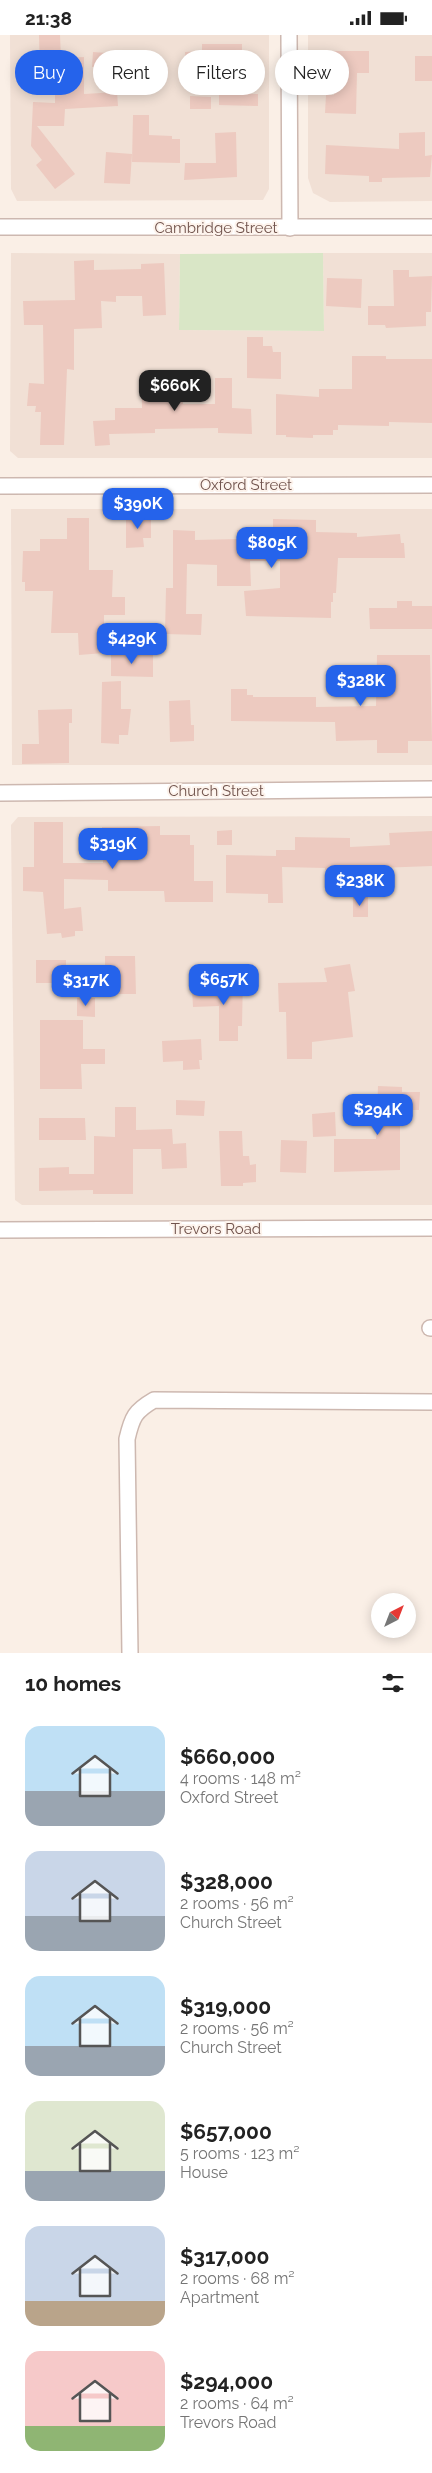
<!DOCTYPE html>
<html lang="en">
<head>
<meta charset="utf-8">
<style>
  body { margin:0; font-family:Raleway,sans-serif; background:#f2f2f2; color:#222; height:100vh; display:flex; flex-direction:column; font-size:19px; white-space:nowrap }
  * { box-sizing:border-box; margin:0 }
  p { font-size:16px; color:#767676 }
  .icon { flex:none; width:28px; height:28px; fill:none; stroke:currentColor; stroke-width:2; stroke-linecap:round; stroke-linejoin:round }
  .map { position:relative; height:1618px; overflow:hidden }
  .sheet { display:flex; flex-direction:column; background:#fff; flex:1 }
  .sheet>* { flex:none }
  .top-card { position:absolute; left:15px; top:15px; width:402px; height:45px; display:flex; gap:10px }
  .needle { width:32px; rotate:42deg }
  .buttons { position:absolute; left:371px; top:1558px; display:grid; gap:10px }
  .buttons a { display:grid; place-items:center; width:45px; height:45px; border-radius:50%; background:#fff; box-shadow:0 2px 12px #0003; font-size:25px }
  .price { position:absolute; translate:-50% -42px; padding:0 11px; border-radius:10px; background:#2563eb; color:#fff; font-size:16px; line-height:32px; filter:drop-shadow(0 1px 2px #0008) }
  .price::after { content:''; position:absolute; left:50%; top:30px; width:15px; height:11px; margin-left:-8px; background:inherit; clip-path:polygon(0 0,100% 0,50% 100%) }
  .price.active { background:#222; color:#fff }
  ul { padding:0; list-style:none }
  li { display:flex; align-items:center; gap:15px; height:125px; padding:0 25px }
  li span { display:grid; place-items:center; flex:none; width:140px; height:100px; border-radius:15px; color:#555 }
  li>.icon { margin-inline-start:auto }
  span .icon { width:60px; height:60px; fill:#fffc; stroke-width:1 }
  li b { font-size:21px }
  h2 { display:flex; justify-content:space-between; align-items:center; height:60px; padding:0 25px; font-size:21px }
  .pill { padding:0 18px; border-radius:22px; background:#fff; box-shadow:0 2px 12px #0003; font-size:18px; line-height:45px }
  .pill.active { background:#2563eb; color:#fff }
  .status { display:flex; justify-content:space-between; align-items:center; height:35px; padding:0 25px; background:#fff; direction:ltr }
  .status svg { height:14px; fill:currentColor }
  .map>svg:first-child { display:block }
  .residential { fill:#f1e0d5 }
  .green { fill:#d9e6c6 }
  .building { fill:#edcac0 }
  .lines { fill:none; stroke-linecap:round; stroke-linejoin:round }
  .street-casing { stroke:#cdb8b0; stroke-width:18 }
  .street { stroke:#fff; stroke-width:15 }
  .labels { text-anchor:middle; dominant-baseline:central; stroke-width:4; stroke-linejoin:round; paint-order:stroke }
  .street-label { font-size:15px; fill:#71544d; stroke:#fdf3ec }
</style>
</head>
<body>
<div class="status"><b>21:38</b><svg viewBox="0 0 49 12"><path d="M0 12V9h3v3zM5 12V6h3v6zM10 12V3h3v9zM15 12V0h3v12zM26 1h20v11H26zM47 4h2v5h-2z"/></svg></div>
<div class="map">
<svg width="432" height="1618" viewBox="0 0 432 1618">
  <rect width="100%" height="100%" fill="#faefe6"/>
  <g class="residential">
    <polygon points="10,0 269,0 269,154 263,165 17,166 11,154"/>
    <polygon points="308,0 432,0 432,166 330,167 313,158 308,143"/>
    <polygon points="11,218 180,219 179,295 324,296 323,218 432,218 432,423 18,423 10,416"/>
    <polygon points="11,474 432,474 432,730 12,730"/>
    <polygon points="432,781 432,1170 22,1170 15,1165 11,790 18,782"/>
  </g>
  <polygon class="green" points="323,218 324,296 179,295 180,219"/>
  <g class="building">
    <polygon points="39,0 60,0 61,23 84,22 84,59 117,57 118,71 65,74 64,91 37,91 75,139 55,154 36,130 42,125 31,111 33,67 55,68 55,36 40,37"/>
    <polygon points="202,9 242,9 242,42 250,42 249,59 258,59 258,71 219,70 219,57 229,57 230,31 186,31 185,17 202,16"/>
    <polygon points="333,16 369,16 369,38 357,38 356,79 325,78 326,60 334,60"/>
    <polygon points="93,17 107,18 106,33 92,32"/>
    <rect x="415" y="21" width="17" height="25"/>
    <polygon points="190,61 211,62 211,74 190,74"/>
    <polygon points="133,80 149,80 149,100 172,101 172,104 180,104 180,128 132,127"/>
    <polygon points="236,97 237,142 184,145 185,128 216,128 215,98"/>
    <polygon points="425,97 425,121 432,120 430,142 382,143 382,147 369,147 369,141 325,139 326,110 399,114 399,98"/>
    <polygon points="106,117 132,119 130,149 104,148"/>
    <polygon points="94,225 94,235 141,234 141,229 164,228 166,280 143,281 142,261 116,261 116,267 101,266 102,293 74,294 74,335 67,334 64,410 40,410 41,377 35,377 36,371 27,371 29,348 44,349 43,290 24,290 23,266 75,265 74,226"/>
    <polygon points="393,235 409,235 409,242 432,241 431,277 426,277 426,291 386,293 385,290 368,290 368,271 394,271"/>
    <polygon points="327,243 362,244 361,273 326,271"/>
    <polygon points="247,302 263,302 263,311 272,311 273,317 281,317 281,344 247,343"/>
    <polygon points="352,321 386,321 386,324 432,324 432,388 389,387 389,391 338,390 338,395 333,395 333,400 313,400 313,403 286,402 286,400 276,400 276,359 319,362 319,354 352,354"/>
    <polygon points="141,338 172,338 172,347 176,347 176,362 183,362 183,369 215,369 215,343 232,343 232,373 251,374 252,399 218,398 218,393 155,394 155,398 109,399 110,410 95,411 93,386 115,385 115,373 142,373"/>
    <polygon points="151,480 151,503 143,503 144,512 126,513 126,481"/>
    <polygon points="67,483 89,483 89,535 113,535 112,562 125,562 125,580 104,580 104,618 79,620 78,598 51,598 53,556 25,556 25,547 22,547 23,516 40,516 40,504 67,504"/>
    <polygon points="273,484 316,485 316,497 357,498 357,502 400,499 401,508 404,508 405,523 338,523 336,558 333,558 333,567 331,567 331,583 246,581 244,556 280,553 280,526 250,526 251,551 217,551 217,530 187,529 186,579 202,579 201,600 165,599 166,553 173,553 173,495 195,496 195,505 237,504 237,495 273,494"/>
    <polygon points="397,566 412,566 412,571 432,571 432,594 370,594 369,573 397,573"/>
    <polygon points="111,617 153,618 153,642 111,641"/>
    <polygon points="377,620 430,620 432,706 408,706 408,718 377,718 377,705 336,706 335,687 231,686 231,654 247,654 247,660 253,660 253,662 316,662 316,672 376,671"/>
    <polygon points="121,646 121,674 131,674 128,700 119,700 119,709 101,708 102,647"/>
    <polygon points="190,665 191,690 194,690 194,706 170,707 169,666"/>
    <polygon points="72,674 72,688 69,688 69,728 22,729 22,709 39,709 38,675"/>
    <polygon points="34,787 63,787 63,828 103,828 102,792 160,791 160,800 190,800 190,810 194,810 194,846 213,846 213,867 165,867 164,856 108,856 108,845 64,844 64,874 81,872 83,896 75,896 75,901 62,903 61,898 47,899 43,857 23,856 23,832 34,832"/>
    <polygon points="232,795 232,810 217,810 217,796"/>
    <polygon points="432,796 432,831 325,835 325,833 282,832 283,868 268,868 268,859 226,858 226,820 276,821 276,815 295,815 295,802 350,803 350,812 390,810 389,798"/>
    <rect x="353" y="861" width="15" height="21"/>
    <polygon points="105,921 135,921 136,959 105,959"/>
    <rect x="36" y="925" width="30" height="23"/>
    <polygon points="350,929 355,956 348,957 353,1002 312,1007 312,1024 287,1024 286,977 279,977 278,948 327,947 324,933"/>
    <polygon points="230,941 243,941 242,991 238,991 238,1006 219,1006 219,971 193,972 192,954 220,954 220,948 230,948"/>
    <polygon points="77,963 95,963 95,982 77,981"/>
    <polygon points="40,985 83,985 83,1014 105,1014 105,1029 81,1029 82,1054 40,1054"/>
    <polygon points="201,1004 202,1025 199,1025 200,1034 183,1035 183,1026 163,1027 162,1006"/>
    <polygon points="378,1051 402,1052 402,1057 420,1057 419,1075 400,1075 400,1135 334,1137 334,1104 376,1104"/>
    <polygon points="176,1065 205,1066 204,1081 176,1080"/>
    <polygon points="115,1072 136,1072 136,1095 172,1094 173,1109 186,1108 187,1133 162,1134 161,1114 133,1114 133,1159 93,1159 93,1155 39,1156 39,1133 69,1132 69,1139 94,1139 94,1101 115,1102"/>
    <polygon points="335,1077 336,1101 313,1102 312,1079"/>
    <polygon points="39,1083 85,1083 86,1105 39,1105"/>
    <polygon points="219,1096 242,1096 243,1121 249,1121 250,1130 256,1129 256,1147 243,1148 243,1151 221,1151"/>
    <polygon points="281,1105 307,1106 306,1138 280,1137"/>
  </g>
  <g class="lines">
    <defs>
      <g id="street">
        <polyline points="289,0 290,193"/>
        <polyline points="0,192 432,192"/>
        <polyline points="0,451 432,450"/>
        <polyline points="0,758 432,754"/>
        <polyline points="0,1195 432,1193"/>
        <polyline points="430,1293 432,1293"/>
        <path d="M130 1618 127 1404C132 1382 135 1376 154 1365L432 1367"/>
      </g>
    </defs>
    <use href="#street" class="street-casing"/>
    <use href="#street" class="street"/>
  </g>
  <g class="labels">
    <g class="street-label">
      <text x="216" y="193">Cambridge Street</text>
      <text x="246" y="450">Oxford Street</text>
      <text x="216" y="756">Church Street</text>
      <text x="216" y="1194">Trevors Road</text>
    </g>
  </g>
</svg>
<div class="buttons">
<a><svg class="needle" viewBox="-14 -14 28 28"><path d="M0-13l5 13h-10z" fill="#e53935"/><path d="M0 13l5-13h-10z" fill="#767676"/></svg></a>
</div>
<b class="price active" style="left:175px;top:377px">$660K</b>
<b class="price" style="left:138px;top:495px">$390K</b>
<b class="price" style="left:272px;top:534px">$805K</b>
<b class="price" style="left:132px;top:630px">$429K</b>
<b class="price" style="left:361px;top:672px">$328K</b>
<b class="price" style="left:113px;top:835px">$319K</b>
<b class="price" style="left:360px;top:872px">$238K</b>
<b class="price" style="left:224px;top:971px">$657K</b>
<b class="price" style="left:86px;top:972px">$317K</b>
<b class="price" style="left:378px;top:1101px">$294K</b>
<div class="top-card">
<a class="pill active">Buy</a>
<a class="pill">Rent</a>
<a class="pill">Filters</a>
<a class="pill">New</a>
</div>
</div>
<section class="sheet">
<h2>10 homes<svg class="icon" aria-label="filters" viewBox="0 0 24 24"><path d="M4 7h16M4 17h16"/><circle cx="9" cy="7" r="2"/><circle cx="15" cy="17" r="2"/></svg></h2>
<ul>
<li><span style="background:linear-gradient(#bfe0f5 65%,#9aa5b1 0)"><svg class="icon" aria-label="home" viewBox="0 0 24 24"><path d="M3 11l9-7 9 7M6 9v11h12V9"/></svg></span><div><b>$660,000</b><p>4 rooms · 148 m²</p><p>Oxford Street</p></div></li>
<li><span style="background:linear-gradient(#c9d6e8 65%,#9aa5b1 0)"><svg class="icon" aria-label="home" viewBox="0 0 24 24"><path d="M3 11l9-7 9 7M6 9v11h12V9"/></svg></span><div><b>$328,000</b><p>2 rooms · 56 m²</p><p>Church Street</p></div></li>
<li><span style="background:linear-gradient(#bfe0f5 70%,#9aa5b1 0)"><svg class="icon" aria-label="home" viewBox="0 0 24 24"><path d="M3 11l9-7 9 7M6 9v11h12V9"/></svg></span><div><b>$319,000</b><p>2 rooms · 56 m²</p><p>Church Street</p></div></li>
<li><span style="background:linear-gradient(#dfe7d0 70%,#9aa5b1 0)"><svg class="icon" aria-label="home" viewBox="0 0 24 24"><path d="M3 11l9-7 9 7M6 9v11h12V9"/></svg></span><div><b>$657,000</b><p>5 rooms · 123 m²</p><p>House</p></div></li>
<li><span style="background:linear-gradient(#c9d6e8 75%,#b9a48a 0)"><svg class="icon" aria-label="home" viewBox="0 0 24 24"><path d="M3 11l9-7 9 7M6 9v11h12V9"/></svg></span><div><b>$317,000</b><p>2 rooms · 68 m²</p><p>Apartment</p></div></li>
<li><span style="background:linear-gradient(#f6c9c9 75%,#8fb573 0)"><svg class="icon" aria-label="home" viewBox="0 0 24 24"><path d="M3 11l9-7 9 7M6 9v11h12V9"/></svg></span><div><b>$294,000</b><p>2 rooms · 64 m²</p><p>Trevors Road</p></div></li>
</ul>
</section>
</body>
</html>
